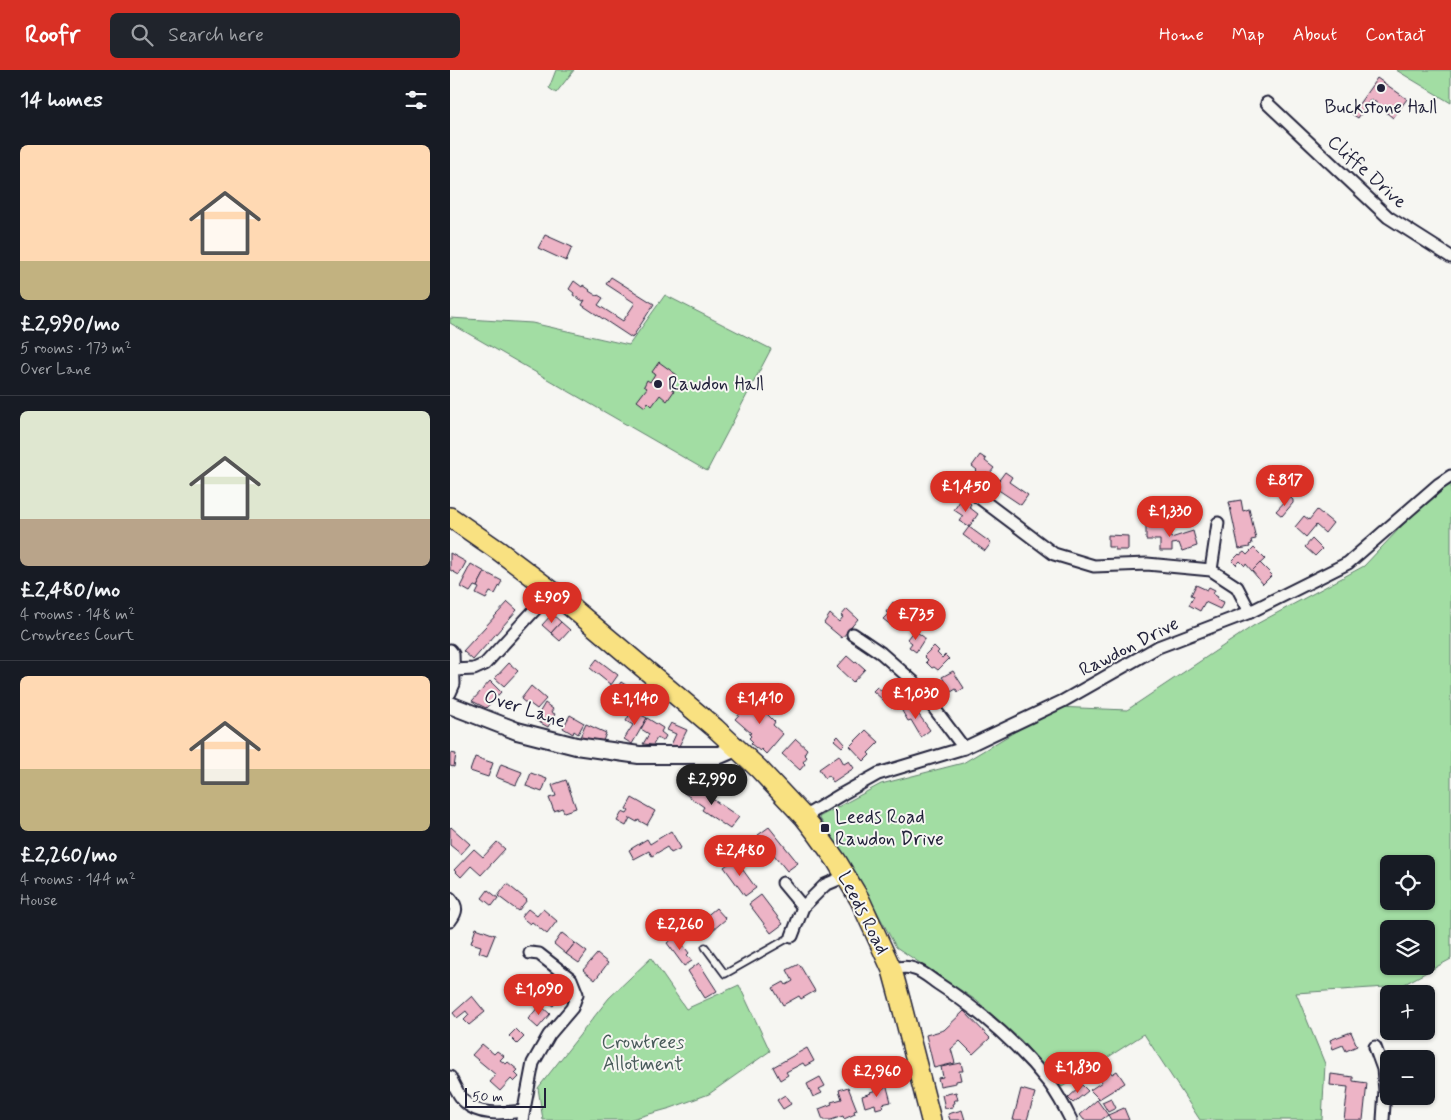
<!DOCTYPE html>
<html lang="en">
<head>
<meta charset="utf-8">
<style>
  body { margin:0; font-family:Mynerve,sans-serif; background:#20242c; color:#f1f3f6; height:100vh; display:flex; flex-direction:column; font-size:19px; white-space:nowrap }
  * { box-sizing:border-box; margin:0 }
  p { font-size:16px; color:#9ea1a6 }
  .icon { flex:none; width:28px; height:28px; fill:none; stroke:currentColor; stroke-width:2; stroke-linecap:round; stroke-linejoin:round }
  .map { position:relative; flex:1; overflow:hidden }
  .details { display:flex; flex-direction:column; background:#171b24; width:450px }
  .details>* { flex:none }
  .tools { position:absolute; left:930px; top:785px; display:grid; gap:10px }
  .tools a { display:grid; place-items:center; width:55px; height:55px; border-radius:8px; background:#171b24; box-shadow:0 1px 4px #0004; font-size:25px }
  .scale { position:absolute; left:15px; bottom:12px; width:81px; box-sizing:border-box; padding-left:5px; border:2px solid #22223b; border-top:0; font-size:14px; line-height:18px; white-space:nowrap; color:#22223b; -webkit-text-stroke:4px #f6f6f2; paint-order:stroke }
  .price { position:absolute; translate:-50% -42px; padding:0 11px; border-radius:18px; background:#d93025; color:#fff; font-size:16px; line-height:32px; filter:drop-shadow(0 1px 2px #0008) }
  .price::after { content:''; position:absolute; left:50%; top:30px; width:15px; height:11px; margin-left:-8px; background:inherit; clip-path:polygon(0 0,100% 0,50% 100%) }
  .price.on { background:#222; color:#fff }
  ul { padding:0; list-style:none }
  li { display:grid; align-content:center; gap:10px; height:265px; padding:0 20px }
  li+li { border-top:1px solid #363941 }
  li span { display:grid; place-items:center; height:155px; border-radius:8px; color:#555 }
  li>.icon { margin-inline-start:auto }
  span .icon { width:90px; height:90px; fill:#fffc; stroke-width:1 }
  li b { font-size:21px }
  h2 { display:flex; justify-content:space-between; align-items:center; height:60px; padding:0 20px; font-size:21px }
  header { display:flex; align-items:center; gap:30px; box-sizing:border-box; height:70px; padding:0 25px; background:#d93025; color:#fff }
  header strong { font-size:24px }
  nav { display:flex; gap:28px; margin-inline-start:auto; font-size:18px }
  .search { width:350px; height:45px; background:#20242c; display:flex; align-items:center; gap:12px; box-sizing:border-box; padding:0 18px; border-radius:8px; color:#9ea1a6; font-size:19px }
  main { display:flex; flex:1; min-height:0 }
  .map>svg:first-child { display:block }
  .green { fill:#a2dda3; stroke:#62806f; fill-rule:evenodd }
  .building { fill:#edb4c6; stroke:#22223b }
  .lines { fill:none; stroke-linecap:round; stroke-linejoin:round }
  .lane-casing { stroke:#22223b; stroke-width:9 }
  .street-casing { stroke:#22223b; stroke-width:15 }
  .secondary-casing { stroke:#22223b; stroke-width:20 }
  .primary-casing { stroke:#22223b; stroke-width:22 }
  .lane { stroke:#f6f6f2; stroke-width:5.5 }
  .street { stroke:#f6f6f2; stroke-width:11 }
  .secondary { stroke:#f6f6f2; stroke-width:16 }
  .primary { stroke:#f9e181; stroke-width:19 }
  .poi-dot { fill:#22223b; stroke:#f6f6f2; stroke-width:2 }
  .labels { text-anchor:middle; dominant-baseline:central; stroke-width:4; stroke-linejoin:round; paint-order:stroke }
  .poi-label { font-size:19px; fill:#22223b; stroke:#f6f6f2; text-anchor:start }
  .street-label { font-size:19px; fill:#22223b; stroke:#f6f6f2 }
  .park-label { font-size:19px; fill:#485a5a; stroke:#f6f6f2 }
</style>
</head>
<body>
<header>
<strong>Roofr</strong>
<div class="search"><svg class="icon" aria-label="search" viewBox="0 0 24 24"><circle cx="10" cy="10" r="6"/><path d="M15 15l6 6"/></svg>Search here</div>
<nav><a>Home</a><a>Map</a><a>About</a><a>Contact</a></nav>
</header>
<main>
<section class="details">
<h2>14 homes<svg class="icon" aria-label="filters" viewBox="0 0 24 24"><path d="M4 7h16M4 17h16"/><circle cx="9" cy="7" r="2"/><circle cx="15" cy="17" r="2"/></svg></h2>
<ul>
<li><span style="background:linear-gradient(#ffd9b3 75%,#c2b280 0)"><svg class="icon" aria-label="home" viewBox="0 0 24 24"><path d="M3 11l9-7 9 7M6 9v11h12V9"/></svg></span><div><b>£2,990/mo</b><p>5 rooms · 173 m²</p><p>Over Lane</p></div></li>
<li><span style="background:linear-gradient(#dfe7d0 70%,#b9a48a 0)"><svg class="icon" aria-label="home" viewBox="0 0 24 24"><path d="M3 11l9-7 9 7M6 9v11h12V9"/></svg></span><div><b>£2,480/mo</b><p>4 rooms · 148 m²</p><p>Crowtrees Court</p></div></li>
<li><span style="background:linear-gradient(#ffd9b3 60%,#c2b280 0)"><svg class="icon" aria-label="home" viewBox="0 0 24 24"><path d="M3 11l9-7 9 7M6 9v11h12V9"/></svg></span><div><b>£2,260/mo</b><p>4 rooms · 144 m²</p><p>House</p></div></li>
</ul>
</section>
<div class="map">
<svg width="1001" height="1050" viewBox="0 0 1001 1050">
  <rect width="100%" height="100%" fill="#f6f6f2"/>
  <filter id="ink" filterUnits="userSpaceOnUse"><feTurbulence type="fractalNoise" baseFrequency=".02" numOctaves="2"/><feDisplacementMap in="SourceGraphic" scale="10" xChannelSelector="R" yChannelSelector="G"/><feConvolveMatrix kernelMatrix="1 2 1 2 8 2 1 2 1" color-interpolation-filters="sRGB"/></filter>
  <g filter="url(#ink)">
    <g class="green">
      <polygon points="106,0 124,0 106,23 99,18"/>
      <polygon points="946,0 1001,0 1001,33"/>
      <polygon points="215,225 321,279 257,401 0,253 0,248 82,253 179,275"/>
      <path d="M1001 411V889L951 916 846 923 875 994 872 1050H750L694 964 612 1017 571 970 527 931 446 877 406 803 369 747 431 714 513 693 606 637 677 640 803 556 914 496 982 424ZM939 794H976V831H939ZM939 859H976V896H939Z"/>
      <polygon points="201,888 236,939 289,915 320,981 259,1024 221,1038 178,1050 93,1050 88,1018 159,928"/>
    </g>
    <g class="building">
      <polygon points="927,8 957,29 943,48 937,43 940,38 936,35 934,38 921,29 908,48 902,44"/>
      <polygon points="95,165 122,177 116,191 88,178"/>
      <polygon points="161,207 204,234 182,268 132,235 135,230 133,231 123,225 124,223 119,219 124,211 132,217 133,215 140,220 139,221 147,226 148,225 153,228 148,235 173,251 185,233 156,214"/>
      <polygon points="209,292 227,305 219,317 224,321 217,331 210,325 202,336 198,332 195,337 187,331 197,318 194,316 197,310 200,312 205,304 202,302"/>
      <polygon points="530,385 536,389 535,391 544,398 537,407 533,404 531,407 525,402 527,400 522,396"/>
      <polygon points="555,402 562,407 559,412 578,425 571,435 544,417"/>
      <polygon points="838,428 841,428 843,430 843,433 832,446 826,441"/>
      <polygon points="514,429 521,434 519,437 528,444 519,457 509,451 513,446 504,440 510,431 512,432"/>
      <polygon points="791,430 793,441 799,439 806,469 801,470 802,474 799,475 800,477 789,479 779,432"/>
      <polygon points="867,440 883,453 875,463 866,455 856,467 845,457 854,446 859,450"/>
      <polygon points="717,454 721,468 743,461 747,476 732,481 729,473 722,474 722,481 710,481 710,470 696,470 696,455"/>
      <polygon points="519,457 541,473 535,481 513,465"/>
      <polygon points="658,465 678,466 678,480 665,480 665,477 658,477"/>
      <polygon points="862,469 872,479 865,486 855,477"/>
      <polygon points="804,478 815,489 802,501 796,494 795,496 790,491 786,495 782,491 789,484 790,485 794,482 797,485"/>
      <polygon points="0,483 16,492 9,505 0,500"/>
      <polygon points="810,493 822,505 813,514 802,501"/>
      <polygon points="21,494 35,502 27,517 24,516 20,522 11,517 15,509 13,509"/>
      <polygon points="35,502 52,511 45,524 40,522 36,529 26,524 29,518 27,517"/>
      <polygon points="746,515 757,520 759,517 765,520 763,524 768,527 767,529 774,532 770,539 755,532 750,541 739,535 744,526 741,525"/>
      <polygon points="58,532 67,540 23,590 13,581"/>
      <polygon points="443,532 453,539 455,537 462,542 453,555 446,549 441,555 433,549 438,544 436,542"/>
      <polygon points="397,539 408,549 392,568 374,553 380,544 389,552 393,547 391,546"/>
      <polygon points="102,544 111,552 101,563 92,555"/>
      <polygon points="111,552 120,560 110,571 101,563"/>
      <polygon points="464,560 475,568 466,582 459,577 462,573 457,569"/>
      <polygon points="484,576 489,581 487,583 492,588 495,585 499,589 488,600 484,597 482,598 476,592 478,590 474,586"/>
      <polygon points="397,586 405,593 406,591 415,599 403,612 387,597"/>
      <polygon points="147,589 168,605 161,615 140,598"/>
      <polygon points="59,593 68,601 54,616 45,608"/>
      <polygon points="503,601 514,618 508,622 506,619 501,622 492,607"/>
      <polygon points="40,611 51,622 36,638 22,631"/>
      <polygon points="171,612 188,623 178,640 160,628"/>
      <polygon points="440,612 446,618 444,619 449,624 444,629 447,631 442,638 423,621 427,617 432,621"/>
      <polygon points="81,616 96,629 87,639 79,633 78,635 71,629"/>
      <polygon points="307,625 322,638 317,644 325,652 323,655 333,664 316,684 311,679 310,681 301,674 303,672 299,668 301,666 299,664 301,663 285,649"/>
      <polygon points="95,633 103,639 101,642 105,644 98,657 85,650"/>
      <polygon points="461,634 480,660 471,667 461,650 458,651 452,641"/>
      <polygon points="182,640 197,648 182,674 174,669 183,655 176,651"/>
      <polygon points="120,645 134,653 128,664 124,661 123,664 113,658"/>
      <polygon points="197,648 213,658 211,662 216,666 213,671 207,668 203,675 193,674 199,664 191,659"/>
      <polygon points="221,653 237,660 229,676 225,677 221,675 226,664 217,660"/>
      <polygon points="136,654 156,663 153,671 130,667"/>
      <polygon points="416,660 429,672 418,683 420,685 414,691 400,676"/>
      <polygon points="388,666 395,674 392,677 384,670"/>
      <polygon points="346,669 357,679 354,684 357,687 353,692 355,694 350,700 332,684"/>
      <polygon points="0,683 6,684 4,697 0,696"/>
      <polygon points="389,685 394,694 399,691 404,698 383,712 379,706 375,708 369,699"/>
      <polygon points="25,687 43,693 38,707 20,701"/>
      <polygon points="51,694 72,702 66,715 46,707"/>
      <polygon points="81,703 97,709 92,722 76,716"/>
      <polygon points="116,710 126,738 114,742 112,738 104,741 99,728 106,726 102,715"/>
      <polygon points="242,712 263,726 261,728 289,747 280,759 252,740 254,737 234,723"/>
      <polygon points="182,728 205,741 197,755 188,750 187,752 180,748 176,756 167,751 172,742 177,744 179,741 176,739"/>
      <polygon points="1,757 20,774 11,784 0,775 0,758"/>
      <polygon points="319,757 348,793 337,801 308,765"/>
      <polygon points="221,761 231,778 221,783 217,777 202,786 199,781 184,789 179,780 197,769 200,774"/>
      <polygon points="47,772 55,779 31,805 21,796 11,807 4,800 24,779 33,787"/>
      <polygon points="285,789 306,818 295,826 274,797"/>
      <polygon points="57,814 77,830 68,841 48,826"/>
      <polygon points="38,820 48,828 42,836 32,828"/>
      <polygon points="311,825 333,854 321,863 299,834"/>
      <polygon points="266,838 276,849 256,866 241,847 249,841 254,848"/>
      <polygon points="78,839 87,846 93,839 107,851 97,864 82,852 80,854 71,847"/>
      <polygon points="26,858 45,865 37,885 29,882 31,876 21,873"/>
      <polygon points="112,863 125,873 116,884 104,874"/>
      <polygon points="226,866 239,883 237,885 242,891 234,896 217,873"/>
      <polygon points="125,873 137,882 129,893 116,884"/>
      <polygon points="147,884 158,893 145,910 133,900"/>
      <polygon points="249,893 267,921 255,928 238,901"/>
      <polygon points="349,894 365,921 351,929 349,926 333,935 323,918 334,912 336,915 343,911 337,900"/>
      <polygon points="110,913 117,919 103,936 93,929 97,923 100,925"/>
      <polygon points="22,926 35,942 19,955 14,950 19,945 16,941 7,948 3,943"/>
      <polygon points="90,935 100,944 88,958 78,949"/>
      <polygon points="514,941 540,968 523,984 510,971 501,979 505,993 484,998 476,965 494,960"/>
      <polygon points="66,959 74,967 67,974 59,966"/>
      <polygon points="901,962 907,976 896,981 893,975 883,979 880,970"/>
      <polygon points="32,974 44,984 47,981 54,986 50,990 56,994 58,992 68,1000 65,1003 69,1007 64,1012 61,1009 50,1021 40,1012 46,1005 22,985"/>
      <polygon points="357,978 364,991 355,996 353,993 336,1002 338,1005 330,1010 323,997"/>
      <polygon points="656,991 662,1000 660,1001 662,1004 667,1001 675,1013 649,1029 640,1020 652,1012 644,1000"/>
      <polygon points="511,993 513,1001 509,1001 511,1010 506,1011 506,1013 490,1016 488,1008 493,1007 491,997"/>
      <polygon points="881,1004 903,1007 903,1011 917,1013 913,1050 894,1050 898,1017 880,1015"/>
      <polygon points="370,1007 375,1016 369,1019 372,1023 363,1027 357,1014"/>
      <polygon points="632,1015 638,1021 623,1033 618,1028"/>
      <polygon points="398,1017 407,1040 404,1041 405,1044 394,1049 393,1046 381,1050 373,1050 369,1039 382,1034 381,1032 392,1029 389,1020"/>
      <polygon points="437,1017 441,1032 432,1034 433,1037 426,1039 425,1034 415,1037 412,1026 421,1023 420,1022"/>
      <polygon points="571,1019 585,1023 577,1050 563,1050"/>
      <polygon points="506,1022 508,1030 504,1030 505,1033 502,1034 503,1037 495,1038 492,1025"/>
      <polygon points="335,1025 341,1034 333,1039 327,1030"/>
      <polygon points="661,1028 666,1038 658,1042 652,1032"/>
      <polygon points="647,1030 658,1045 651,1050 634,1050 630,1045"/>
      <polygon points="674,1038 679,1050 661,1050 658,1045"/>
      <polygon points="512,1040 515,1050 500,1050 498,1044"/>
    </g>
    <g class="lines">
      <defs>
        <polyline id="lane" points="255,877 275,904 342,866"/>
        <g id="street">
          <polyline points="817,33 938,147 1001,187"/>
          <polyline points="507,411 604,484 644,496 697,494 761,500 787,517 800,542"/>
          <polyline points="761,500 768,453"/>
          <polyline points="403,564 431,583 465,613 514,678"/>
          <polyline points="0,580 3,584 4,614 0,623"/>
          <polyline points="4,600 24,599 35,594 102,521"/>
          <polyline points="354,747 392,724 428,704 514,678 613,631 708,577 800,542 898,493 989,414 1001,406"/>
          <polyline points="333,813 353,837"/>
          <path d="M0 828C8 837 7 842 0 851"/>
          <polyline points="342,866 353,837 375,815 396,806"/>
          <path d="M442 900C449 897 456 896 464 899 472 901 480 908 487 913 529 940 569 975 600 1014 608 1025 615 1038 621 1050"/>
          <polyline points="925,977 933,999 935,1020 933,1050"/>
          <path d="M0 1007C4 1015 8 1025 14 1031 29 1047 54 1043 73 1041"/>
          <polyline points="72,1050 83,993 99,965 122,938 127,924 121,909 89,884 80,883"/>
        </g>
        <polyline id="secondary" points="0,635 67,661 126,676 189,685 270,685 286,678"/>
        <polyline id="primary" points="0,447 49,481 102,521 265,658 309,699 354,747 368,765 386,790 410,830 442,900 451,933 481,1050"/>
      </defs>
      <use href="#lane" class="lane-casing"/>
      <use href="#street" class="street-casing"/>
      <use href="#secondary" class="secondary-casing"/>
      <use href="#primary" class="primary-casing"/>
      <use href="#lane" class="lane"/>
      <use href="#street" class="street"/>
      <use href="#secondary" class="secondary"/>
      <use href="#primary" class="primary"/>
    </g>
  </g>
  <g class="poi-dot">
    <circle cx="931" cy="18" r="5"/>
    <circle cx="208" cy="314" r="5"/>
    <rect x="370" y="753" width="10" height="10" rx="2.5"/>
  </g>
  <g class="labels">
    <g class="poi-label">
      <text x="931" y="37" text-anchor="middle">Buckstone Hall</text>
      <text x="218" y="314">Rawdon Hall</text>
      <text x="385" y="747">Leeds Road<tspan x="385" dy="22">Rawdon Drive</tspan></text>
    </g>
    <g class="street-label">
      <text transform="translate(917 102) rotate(42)">Cliffe Drive</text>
      <text transform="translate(679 577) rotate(-27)">Rawdon Drive</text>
      <text transform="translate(75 639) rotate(18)">Over Lane</text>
      <text transform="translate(413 843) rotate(63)">Leeds Road</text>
    </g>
    <g class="park-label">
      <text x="193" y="972">Crowtrees<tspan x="193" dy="22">Allotment</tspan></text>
    </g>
  </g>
</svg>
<div class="tools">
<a><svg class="icon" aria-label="locate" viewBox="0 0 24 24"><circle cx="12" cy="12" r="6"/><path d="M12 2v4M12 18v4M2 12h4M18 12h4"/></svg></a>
<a><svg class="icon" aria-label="layers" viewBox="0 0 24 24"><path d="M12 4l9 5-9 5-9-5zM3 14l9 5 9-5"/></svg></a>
<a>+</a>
<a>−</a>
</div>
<div class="scale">50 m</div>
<b class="price" style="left:835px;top:437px">£817</b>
<b class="price" style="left:516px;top:443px">£1,450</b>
<b class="price" style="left:720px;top:468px">£1,330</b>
<b class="price" style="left:102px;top:554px">£909</b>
<b class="price" style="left:466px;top:571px">£735</b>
<b class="price" style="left:466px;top:650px">£1,030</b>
<b class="price" style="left:310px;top:655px">£1,410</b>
<b class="price" style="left:185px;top:656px">£1,140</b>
<b class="price on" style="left:262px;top:736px">£2,990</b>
<b class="price" style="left:290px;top:807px">£2,480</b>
<b class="price" style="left:230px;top:881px">£2,260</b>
<b class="price" style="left:89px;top:946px">£1,090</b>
<b class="price" style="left:628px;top:1024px">£1,830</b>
<b class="price" style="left:427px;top:1028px">£2,960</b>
</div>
</main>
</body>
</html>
